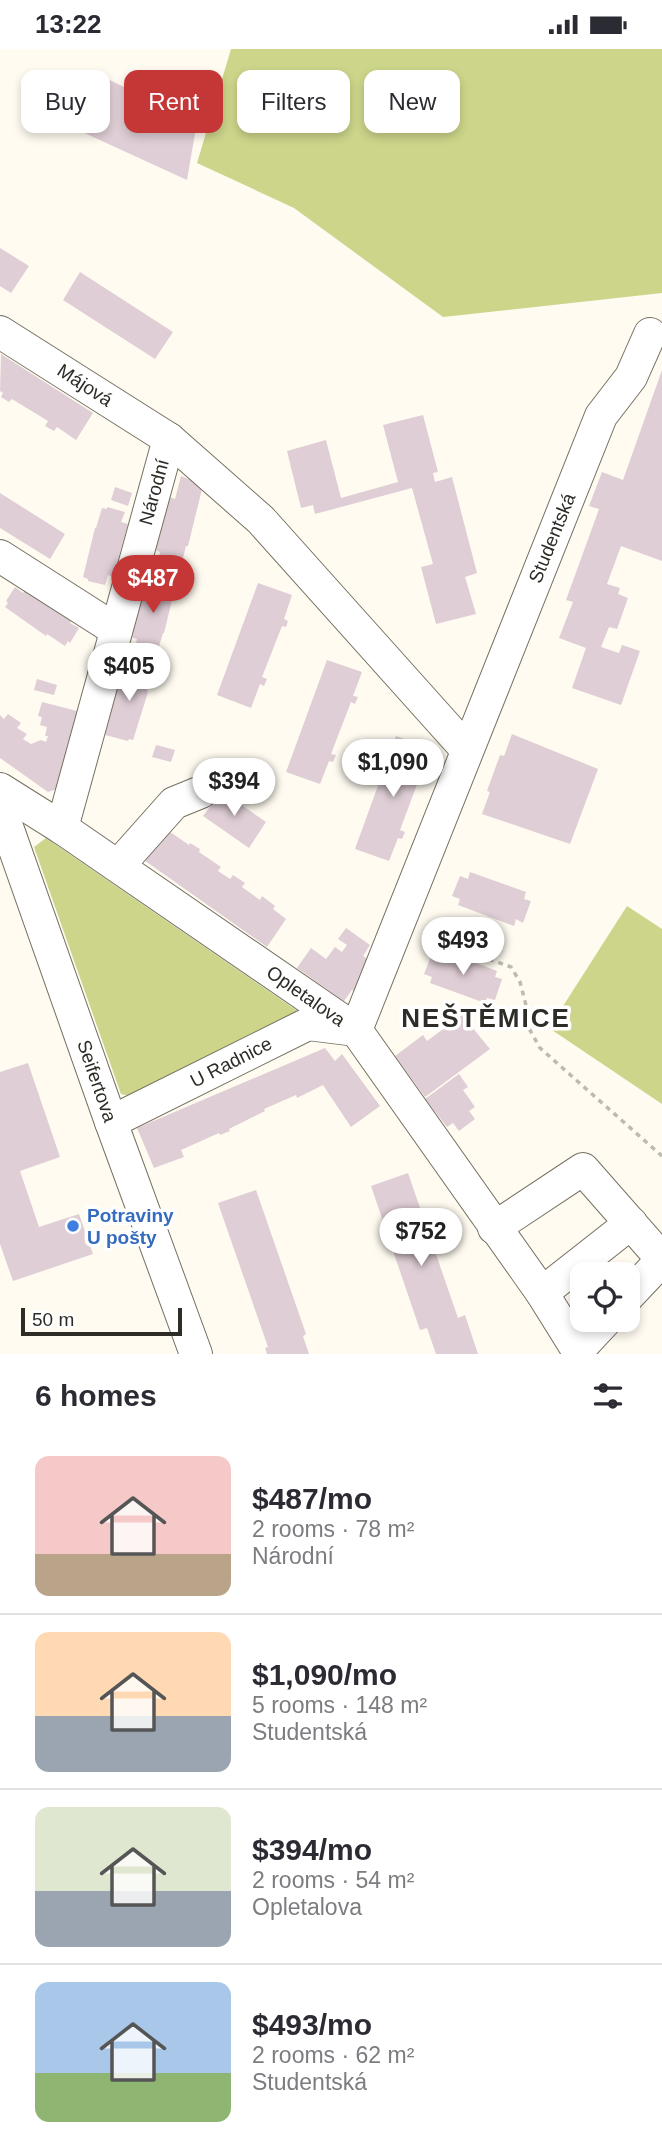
<!DOCTYPE html>
<html lang="en">
<head>
<meta charset="utf-8">
<style>
  body { margin:0; font-family:Arial,sans-serif; background:#f7f7f7; color:#2b2b33; height:100vh; display:flex; flex-direction:column; font-size:26px; white-space:nowrap }
  * { box-sizing:border-box; margin:0 }
  p { font-size:23px; color:#7c7c81 }
  .icon { flex:none; width:38px; height:38px; fill:none; stroke:currentColor; stroke-width:2; stroke-linecap:round; stroke-linejoin:round }
  .map { position:relative; height:1305px; overflow:hidden }
  .sheet { display:flex; flex-direction:column; background:#fff; flex:1 }
  .sheet>* { flex:none }
  .top-card { position:absolute; left:21px; top:21px; width:621px; height:63px; display:flex; gap:14px }
  .buttons { position:absolute; left:570px; top:1213px; display:grid; gap:14px }
  .buttons a { display:grid; place-items:center; width:70px; height:70px; border-radius:14px; background:#fff; box-shadow:0 4px 10px #0003; font-size:35px }
  .scale { position:absolute; left:21px; bottom:18px; width:161px; box-sizing:border-box; padding-left:7px; border:4px solid #2e2c26; border-top:0; font-size:19px; line-height:24px; white-space:nowrap; color:#2e2c26; -webkit-text-stroke:5px #fff; paint-order:stroke }
  .price { position:absolute; translate:-50% -60px; padding:0 16px; border-radius:24px; background:#fff; color:#222; font-size:23px; line-height:46px; filter:drop-shadow(0 2px 4px #0008) }
  .price::after { content:''; position:absolute; left:50%; top:42px; width:21px; height:16px; margin-left:-10px; background:inherit; clip-path:polygon(0 0,100% 0,50% 100%) }
  .price.selected { background:#c53637; color:#fff }
  ul { padding:0; list-style:none }
  li { display:flex; align-items:center; gap:21px; height:175px; padding:0 35px }
  li+li { border-top:2px solid #e1e1e2 }
  li span { display:grid; place-items:center; flex:none; width:196px; height:140px; border-radius:14px; color:#555 }
  li>.icon { margin-inline-start:auto }
  span .icon { width:84px; height:84px; fill:#fffc; stroke-width:1 }
  li b { font-size:30px }
  h2 { display:flex; justify-content:space-between; align-items:center; height:84px; padding:0 35px; font-size:30px }
  .pill { padding:0 24px; border-radius:14px; background:#fff; box-shadow:0 4px 10px #0003; font-size:24px; line-height:63px }
  .pill.selected { background:#c53637; color:#fff }
  .status { display:flex; justify-content:space-between; align-items:center; height:49px; padding:0 35px; background:#fff; direction:ltr }
  .status svg { height:19px; fill:currentColor }
  .map>svg:first-child { display:block }
  .green { fill:#cdd58a }
  .building { fill:#dfced5 }
  .lines { fill:none; stroke-linecap:round; stroke-linejoin:round }
  .minor-casing { stroke:#757061; stroke-width:34 }
  .path { stroke:#bdbab1; stroke-width:3.5; stroke-dasharray:5 5; stroke-linecap:butt }
  .minor { stroke:#fff; stroke-width:32 }
  .shop-dot { fill:#3f7fe0; stroke:#fff; stroke-width:2.5 }
  .labels { text-anchor:middle; dominant-baseline:central; stroke-width:7; stroke-linejoin:round; paint-order:stroke }
  .street-label { font-size:19px; fill:#2e2c26; stroke:#fff }
  .shop-label { font-size:19px; font-weight:bold; fill:#366cbe; stroke:#fff; text-anchor:start }
  .district-label { font-size:26px; font-weight:bold; letter-spacing:2px; fill:#2e2c26; stroke:#fff }
</style>
</head>
<body>
<div class="status"><b>13:22</b><svg viewBox="0 0 49 12"><path d="M0 12V9h3v3zM5 12V6h3v6zM10 12V3h3v9zM15 12V0h3v12zM26 1h20v11H26zM47 4h2v5h-2z"/></svg></div>
<div class="map">
<svg width="662" height="1305" viewBox="0 0 662 1305">
  <rect width="100%" height="100%" fill="#fffbf1"/>
  <g class="green">
    <polygon points="231,0 662,0 662,244 443,268 294,159 197,114"/>
    <polygon points="46,789 296,961 299,970 138,1049 121,1045 34,798"/>
    <polygon points="627,857 662,880 662,1055 549,979"/>
  </g>
  <g class="building">
    <polygon points="93,23 197,73 187,131 67,76"/>
    <polygon points="0,199 29,217 11,244 0,237"/>
    <polygon points="80,223 173,283 155,310 63,251"/>
    <polygon points="1,305 93,364 76,391 57,378 54,382 45,377 48,372 12,350 9,353 1,348 3,344 0,342"/>
    <polygon points="662,321 662,512 621,497 607,535 620,539 618,545 628,549 617,580 609,578 601,598 619,604 622,596 640,602 621,656 572,639 586,599 559,589 573,553 566,551 599,460 589,457 602,423 623,431"/>
    <polygon points="423,366 438,423 433,424 435,433 452,428 477,524 465,528 476,565 436,575 421,518 433,515 412,439 315,465 313,456 301,459 287,402 326,391 341,449 398,433 383,376"/>
    <polygon points="181,427 203,436 188,497 186,497 181,517 175,515 175,517 158,513 160,503 155,501 169,448 175,450"/>
    <polygon points="115,438 132,444 128,457 111,451"/>
    <polygon points="0,444 65,485 50,510 0,479"/>
    <polygon points="107,458 125,463 121,473 128,475 113,528 108,526 105,536 88,532 88,530 83,528 95,479 96,479 102,459 107,460"/>
    <polygon points="154,527 171,531 171,534 176,535 164,584 163,584 157,604 152,603 151,605 134,600 137,590 131,588 146,535 151,537"/>
    <polygon points="258,534 292,546 284,570 288,572 286,578 282,577 262,628 267,630 264,637 260,635 251,659 217,646"/>
    <polygon points="15,538 23,544 26,539 73,568 70,574 79,579 70,594 68,592 65,597 47,585 46,587 5,558 8,554 6,552"/>
    <polygon points="327,611 362,623 353,647 358,648 355,655 351,653 331,705 336,706 333,713 329,712 320,735 286,723"/>
    <polygon points="131,614 148,619 147,621 152,622 147,643 148,643 133,691 129,690 128,692 105,686 122,622 128,624"/>
    <polygon points="37,630 57,636 54,646 34,641"/>
    <polygon points="42,653 77,662 57,740 48,743 0,709 0,666 4,670 8,665 21,674 17,679 27,685 23,690 31,695 41,691 46,693 48,687 45,687 47,678 40,676 42,668 38,667"/>
    <polygon points="512,685 598,720 570,795 482,765 490,743 487,742 500,706 504,707"/>
    <polygon points="396,687 430,699 421,723 426,724 424,731 419,730 400,781 405,783 402,790 398,789 389,812 355,800"/>
    <polygon points="156,696 175,701 171,713 152,708"/>
    <polygon points="217,739 266,773 249,799 203,767 212,755 208,752"/>
    <polygon points="163,778 189,796 190,794 200,800 199,803 221,818 218,822 230,830 233,826 245,834 242,838 260,851 262,847 275,857 273,860 286,870 267,898 141,809"/>
    <polygon points="470,823 526,843 524,850 531,852 523,874 516,870 514,877 458,856 460,850 452,847 460,827 468,830"/>
    <polygon points="346,879 370,896 363,907 372,913 355,943 352,941 344,952 297,919 311,899 326,910 335,898 342,903 347,896 338,890"/>
    <polygon points="442,901 497,922 495,928 502,930 495,951 487,949 485,954 430,934 432,928 424,925 432,905 439,907"/>
    <polygon points="462,966 490,1000 425,1048 395,1007 423,986 427,992"/>
    <polygon points="325,999 335,1012 342,1005 380,1057 351,1078 323,1036 297,1049 296,1046 264,1060 265,1062 229,1080 230,1082 220,1086 219,1084 181,1101 184,1108 154,1119 137,1079"/>
    <polygon points="28,1014 60,1108 20,1122 39,1178 79,1165 93,1205 13,1232 0,1195 0,1023"/>
    <polygon points="459,1025 468,1038 463,1041 475,1058 469,1062 475,1070 459,1082 453,1074 447,1078 425,1050"/>
    <polygon points="408,1124 458,1269 465,1266 478,1305 436,1305 427,1279 420,1281 371,1137"/>
    <polygon points="256,1141 306,1285 303,1287 309,1305 267,1305 265,1299 268,1298 218,1154"/>
  </g>
  <g class="lines">
    <defs>
      <g id="minor">
        <polyline points="0,283 169,390 261,471 467,701"/>
        <polyline points="0,507 116,581"/>
        <polyline points="0,740 62,779 356,981 542,1244 580,1305"/>
        <polyline points="0,758 111,1073 196,1305"/>
        <polyline points="62,779 169,390"/>
        <polyline points="118,817 174,754 201,743"/>
        <polyline points="111,1073 308,975 356,981 601,367 631,328 650,285"/>
        <polyline points="494,1179 583,1120 662,1210"/>
        <polyline points="542,1244 631,1174"/>
        <polyline points="628,1247 662,1211"/>
        <polyline points="579,1300 607,1270"/>
      </g>
    </defs>
    <use href="#minor" class="minor-casing"/>
    <polyline class="path" points="423,886 511,918 520,933 527,960 526,974 540,999 662,1107"/>
    <use href="#minor" class="minor"/>
  </g>
  <circle class="shop-dot" cx="73" cy="1177" r="7"/>
  <g class="labels">
    <g class="street-label">
      <text transform="translate(85 336) rotate(33)">Májová</text>
      <text transform="translate(154 443) rotate(-75)">Národní</text>
      <text transform="translate(552 489) rotate(-68)">Studentská</text>
      <text transform="translate(306 947) rotate(35)">Opletalova</text>
      <text transform="translate(231 1013) rotate(-27)">U Radnice</text>
      <text transform="translate(97 1032) rotate(71)">Seifertova</text>
    </g>
    <g class="shop-label">
      <text x="87" y="1166">Potraviny<tspan x="87" dy="22">U pošty</tspan></text>
    </g>
    <g class="district-label">
      <text x="486" y="969">NEŠTĚMICE</text>
    </g>
  </g>
</svg>
<div class="buttons">
<a><svg class="icon" aria-label="locate" viewBox="0 0 24 24"><circle cx="12" cy="12" r="6"/><path d="M12 2v4M12 18v4M2 12h4M18 12h4"/></svg></a>
</div>
<div class="scale">50 m</div>
<b class="price selected" style="left:153px;top:566px">$487</b>
<b class="price" style="left:129px;top:654px">$405</b>
<b class="price" style="left:393px;top:750px">$1,090</b>
<b class="price" style="left:234px;top:769px">$394</b>
<b class="price" style="left:463px;top:928px">$493</b>
<b class="price" style="left:421px;top:1219px">$752</b>
<div class="top-card">
<a class="pill">Buy</a>
<a class="pill selected">Rent</a>
<a class="pill">Filters</a>
<a class="pill">New</a>
</div>
</div>
<section class="sheet">
<h2>6 homes<svg class="icon" aria-label="filters" viewBox="0 0 24 24"><path d="M4 7h16M4 17h16"/><circle cx="9" cy="7" r="2"/><circle cx="15" cy="17" r="2"/></svg></h2>
<ul>
<li><span style="background:linear-gradient(#f6c9c9 70%,#b9a48a 0)"><svg class="icon" aria-label="home" viewBox="0 0 24 24"><path d="M3 11l9-7 9 7M6 9v11h12V9"/></svg></span><div><b>$487/mo</b><p>2 rooms · 78 m²</p><p>Národní</p></div></li>
<li><span style="background:linear-gradient(#ffd9b3 60%,#9aa5b1 0)"><svg class="icon" aria-label="home" viewBox="0 0 24 24"><path d="M3 11l9-7 9 7M6 9v11h12V9"/></svg></span><div><b>$1,090/mo</b><p>5 rooms · 148 m²</p><p>Studentská</p></div></li>
<li><span style="background:linear-gradient(#dfe7d0 60%,#9aa5b1 0)"><svg class="icon" aria-label="home" viewBox="0 0 24 24"><path d="M3 11l9-7 9 7M6 9v11h12V9"/></svg></span><div><b>$394/mo</b><p>2 rooms · 54 m²</p><p>Opletalova</p></div></li>
<li><span style="background:linear-gradient(#a9c7e8 65%,#8fb573 0)"><svg class="icon" aria-label="home" viewBox="0 0 24 24"><path d="M3 11l9-7 9 7M6 9v11h12V9"/></svg></span><div><b>$493/mo</b><p>2 rooms · 62 m²</p><p>Studentská</p></div></li>
</ul>
</section>
</body>
</html>
